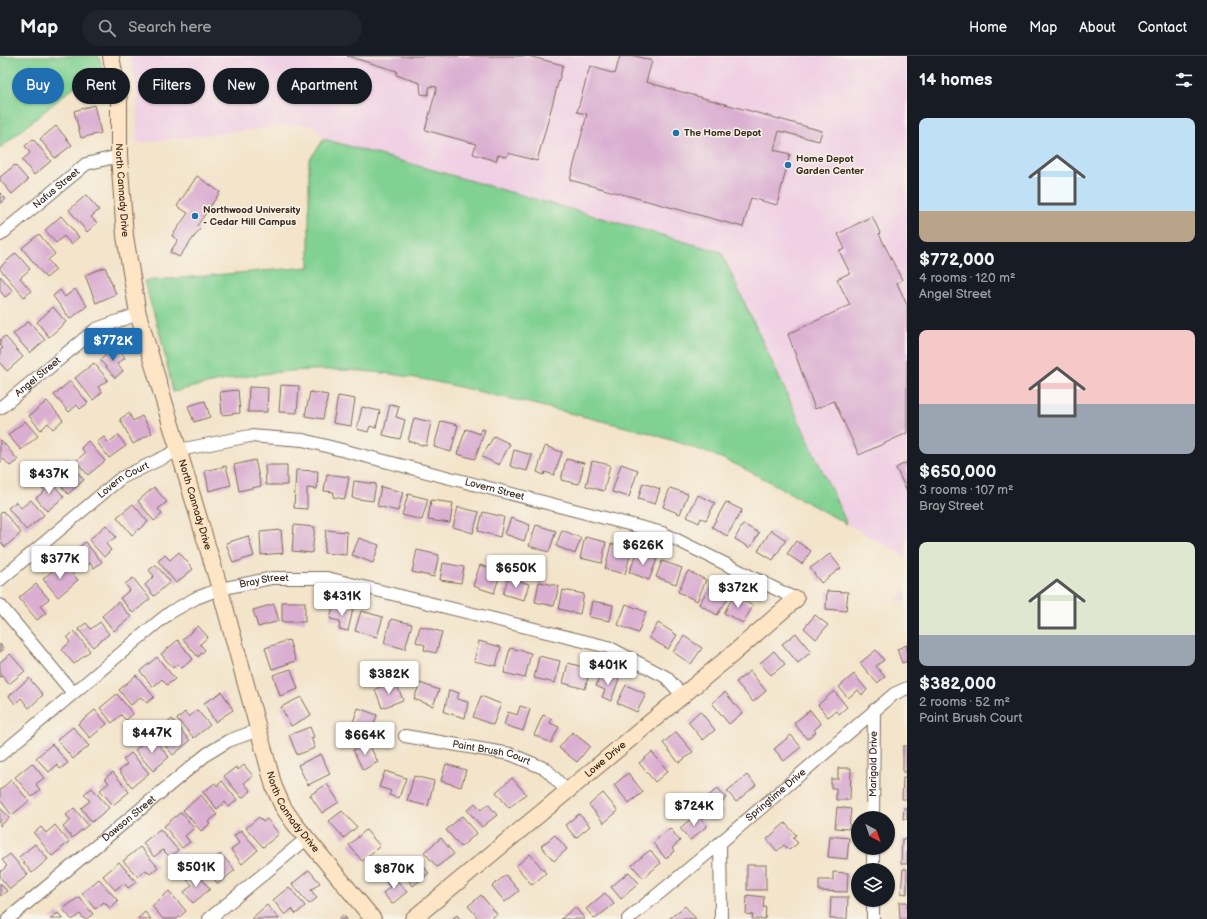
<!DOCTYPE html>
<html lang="en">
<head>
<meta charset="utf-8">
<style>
  body { margin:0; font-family:"Balsamiq Sans",sans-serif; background:#20242c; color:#f1f3f6; height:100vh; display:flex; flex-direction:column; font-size:15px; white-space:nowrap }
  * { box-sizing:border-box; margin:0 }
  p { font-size:13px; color:#9ea1a6 }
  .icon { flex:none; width:22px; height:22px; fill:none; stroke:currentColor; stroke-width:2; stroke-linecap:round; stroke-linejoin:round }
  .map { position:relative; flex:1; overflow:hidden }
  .details { display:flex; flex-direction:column; background:#171b24; width:300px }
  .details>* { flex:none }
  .guide { position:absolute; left:12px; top:12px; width:380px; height:36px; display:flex; gap:8px }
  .needle { width:26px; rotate:140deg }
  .tools { position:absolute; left:851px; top:755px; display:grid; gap:8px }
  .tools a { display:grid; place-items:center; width:44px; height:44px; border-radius:50%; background:#171b24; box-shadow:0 1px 3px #0004; font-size:20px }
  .price { position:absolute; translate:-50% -34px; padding:0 9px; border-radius:4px; background:#fff; color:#222; font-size:13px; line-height:26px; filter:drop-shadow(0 1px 2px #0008) }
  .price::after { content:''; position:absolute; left:50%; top:24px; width:12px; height:9px; margin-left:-6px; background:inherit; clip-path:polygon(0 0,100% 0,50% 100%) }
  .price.active { background:#1f6fb2; color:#fff }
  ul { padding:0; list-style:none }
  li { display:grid; align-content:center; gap:8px; height:212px; padding:0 12px }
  li span { display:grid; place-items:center; height:124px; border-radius:8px; color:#555 }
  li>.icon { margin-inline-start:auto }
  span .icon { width:72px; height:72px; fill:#fffc; stroke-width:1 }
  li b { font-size:17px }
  h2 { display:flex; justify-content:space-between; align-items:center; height:48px; padding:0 12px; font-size:17px }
  .chip { padding:0 14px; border-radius:18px; background:#171b24; box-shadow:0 1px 3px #0004; font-size:14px; line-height:36px }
  .chip.active { background:#1f6fb2; color:#fff }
  header { display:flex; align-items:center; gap:24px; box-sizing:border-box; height:56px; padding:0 20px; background:#171b24; border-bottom:1px solid #363941 }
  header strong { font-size:19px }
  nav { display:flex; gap:22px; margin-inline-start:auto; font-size:14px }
  .search { width:280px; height:36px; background:#20242c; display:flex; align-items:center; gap:10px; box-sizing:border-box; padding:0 14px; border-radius:22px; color:#9ea1a6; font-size:15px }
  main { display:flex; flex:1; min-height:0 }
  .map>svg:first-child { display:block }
  .built { fill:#f0d0e4 }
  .green { fill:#81d192; stroke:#5e7e58 }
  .building { fill:#daaed1 }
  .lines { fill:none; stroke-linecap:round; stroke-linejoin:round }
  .street-casing { stroke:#7b6b5a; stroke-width:14 }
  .secondary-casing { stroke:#7b6b5a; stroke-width:18 }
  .street { stroke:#fff; stroke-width:12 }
  .secondary { stroke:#fde5c5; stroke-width:16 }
  .poi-dot { fill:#1f6fb2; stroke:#f7f3e8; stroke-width:1.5 }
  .labels { text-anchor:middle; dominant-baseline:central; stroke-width:3; stroke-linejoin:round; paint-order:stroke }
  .poi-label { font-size:10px; font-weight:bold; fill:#3b2a1e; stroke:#f7f3e8; text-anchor:start }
  .street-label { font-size:10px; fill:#3b2a1e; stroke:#f7f3e8 }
</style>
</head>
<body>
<header>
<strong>Map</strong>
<div class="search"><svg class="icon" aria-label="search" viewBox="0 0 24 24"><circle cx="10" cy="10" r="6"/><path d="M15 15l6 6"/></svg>Search here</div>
<nav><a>Home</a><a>Map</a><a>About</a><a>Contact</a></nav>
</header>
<main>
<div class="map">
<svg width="907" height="863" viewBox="0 0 907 863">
  <rect width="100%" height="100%" fill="#f7f3e8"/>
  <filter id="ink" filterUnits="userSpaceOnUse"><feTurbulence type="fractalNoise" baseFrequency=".025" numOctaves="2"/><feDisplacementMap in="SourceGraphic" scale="8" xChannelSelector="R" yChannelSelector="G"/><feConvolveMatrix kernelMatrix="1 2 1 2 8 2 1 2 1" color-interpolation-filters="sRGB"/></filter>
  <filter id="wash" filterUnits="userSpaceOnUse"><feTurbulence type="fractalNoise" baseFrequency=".012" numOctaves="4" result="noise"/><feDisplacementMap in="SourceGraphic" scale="16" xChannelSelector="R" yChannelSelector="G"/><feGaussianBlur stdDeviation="0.9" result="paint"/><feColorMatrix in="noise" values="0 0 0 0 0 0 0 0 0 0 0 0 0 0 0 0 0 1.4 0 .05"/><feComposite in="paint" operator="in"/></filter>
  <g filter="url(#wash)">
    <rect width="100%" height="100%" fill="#f3e4ca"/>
    <g class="built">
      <polygon points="130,0 907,0 907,501 847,468 721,196 324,83 315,71 302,68 137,87 137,37"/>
      <polygon points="907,534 907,545 895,545"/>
    </g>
    <g class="green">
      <polygon points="0,0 99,0 103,17 102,24 88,25 75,30 0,92"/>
      <path d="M324 83 721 196 847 468C810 449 775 427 737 409 709 396 680 387 650 377 597 364 543 350 489 338 439 326 391 315 340 314 283 312 228 322 173 336L161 282 144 225 309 211V104Z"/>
    </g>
    <g id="blocks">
      <g class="building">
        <polygon points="347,0 528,0 563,9 537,105 508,97 507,101 498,99 496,105 473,98 476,88 425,74 437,31 430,30 428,39 421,38 420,27 396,19 397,15"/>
        <polygon points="620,0 636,0 652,5 646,26 822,75 819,85 779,75 774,94 790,98 777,149 751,142 743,171 570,124 587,58 577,56 590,10 615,18"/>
        <polygon points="94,49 101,77 81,82 74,55"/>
        <polygon points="56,70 72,89 55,102 40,83"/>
        <polygon points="33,83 51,105 34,119 22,104 30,97 25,90"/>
        <polygon points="15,109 28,124 12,138 0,124 0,121"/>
        <polygon points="197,120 220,136 197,170 200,173 179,201 170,196 178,184 172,180 188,157 177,150"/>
        <polygon points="0,137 6,143 0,148"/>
        <polygon points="86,139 99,154 91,161 97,167 87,176 69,154"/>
        <polygon points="61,160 79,181 71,188 64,180 56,187 45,174"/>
        <polygon points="872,160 880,177 879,178 902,224 897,227 907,249 907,377 859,399 834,345 815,353 788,278 850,249 837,223 850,217 839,195 845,193 838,178"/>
        <polygon points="39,178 55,198 48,204 56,214 46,222 22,192"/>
        <polygon points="16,197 30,213 20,222 31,235 24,241 0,213 0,211"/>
        <polygon points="105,211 116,238 96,247 85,219"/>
        <polygon points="0,220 13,235 5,241 0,235"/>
        <polygon points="75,233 87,250 70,263 53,240 60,234 65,241"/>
        <polygon points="53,251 66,266 49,281 37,266"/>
        <polygon points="29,265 45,284 30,297 13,278"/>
        <polygon points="5,280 23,301 7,315 0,307 0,294 3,292 0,289 0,284"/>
        <polygon points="116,291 125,302 117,308 123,315 115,322 100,304"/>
        <polygon points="94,307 108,324 98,331 102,336 93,344 75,322"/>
        <polygon points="70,325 88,347 80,353 77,349 69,356 54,339"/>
        <polygon points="281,329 299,330 297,357 279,356"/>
        <polygon points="249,331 268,332 267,356 248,356"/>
        <polygon points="238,334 240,357 222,359 220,336"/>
        <polygon points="310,336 328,339 323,363 305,360"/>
        <polygon points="338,340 355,343 351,370 333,367"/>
        <polygon points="47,345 63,364 53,373 48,367 41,374 29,360"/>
        <polygon points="205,345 210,361 194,366 188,350"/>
        <polygon points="390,348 399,350 396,361 405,364 400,383 383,379"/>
        <polygon points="362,351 380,355 376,372 370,370 368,376 357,373"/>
        <polygon points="129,357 133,365 142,360 152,377 133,388 120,363"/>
        <polygon points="414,362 431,366 426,390 408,385"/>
        <polygon points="25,365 38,380 21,394 8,379"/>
        <polygon points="441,365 458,369 451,396 434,391"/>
        <polygon points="466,373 480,378 481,373 485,374 475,403 457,398"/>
        <polygon points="118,379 126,390 109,402 97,386 104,381 108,387"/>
        <polygon points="494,380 510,388 499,409 482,401"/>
        <polygon points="1,384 18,404 10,410 4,403 0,407 0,385"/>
        <polygon points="88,385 105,405 88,419 76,405 85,397 81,392"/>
        <polygon points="545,390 562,396 554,419 545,416 544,419 537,416"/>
        <polygon points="514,394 532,399 527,415 510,410"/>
        <polygon points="67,403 84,424 68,438 55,423 64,415 59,409"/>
        <polygon points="566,403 584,407 579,428 561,424"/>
        <polygon points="255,404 261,430 239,435 234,409"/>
        <polygon points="592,405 610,409 604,435 586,430"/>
        <polygon points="907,406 907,435 896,412"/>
        <polygon points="621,408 638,414 629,441 612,436"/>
        <polygon points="265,409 287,409 287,429 266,429"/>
        <polygon points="226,410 231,429 209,435 205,415"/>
        <polygon points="296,414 318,415 317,433 307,432 307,453 294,452"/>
        <polygon points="327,418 349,421 345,443 333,441 334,436 324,435"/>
        <polygon points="47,421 64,441 47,455 36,442 45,435 39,428"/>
        <polygon points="354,425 376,428 373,445 352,442"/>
        <polygon points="643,427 660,433 655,448 638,443"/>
        <polygon points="154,431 167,446 158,453 162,458 154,465 138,445"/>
        <polygon points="381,431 403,436 398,455 377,450"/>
        <polygon points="670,432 688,438 680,458 663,451"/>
        <polygon points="408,438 428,443 422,464 402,459"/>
        <polygon points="698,439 715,447 706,464 701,462 699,467 687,461"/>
        <polygon points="31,444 44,459 26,474 8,452 16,446 21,452"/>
        <polygon points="431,444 453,447 450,467 428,464"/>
        <polygon points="726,446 742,454 727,480 712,471"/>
        <polygon points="133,448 148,466 132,479 117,461"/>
        <polygon points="458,451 479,456 473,477 453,471"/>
        <polygon points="3,455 21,477 5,491 0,485 0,458"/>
        <polygon points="483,456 504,461 500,481 478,475"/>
        <polygon points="511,462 530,469 524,485 505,478"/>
        <polygon points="743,468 759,477 750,492 735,483"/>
        <polygon points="106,469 116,481 106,488 111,494 104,501 89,484"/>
        <polygon points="294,469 315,471 312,497 292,495"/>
        <polygon points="536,469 556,475 549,496 529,490"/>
        <polygon points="281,474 283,497 261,499 260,476"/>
        <polygon points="326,474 347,476 346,499 324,497"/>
        <polygon points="562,474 581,482 575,498 556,490"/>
        <polygon points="771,474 786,484 773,504 758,495"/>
        <polygon points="248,480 254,500 233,507 226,487"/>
        <polygon points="585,481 606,486 602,507 580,502"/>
        <polygon points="359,482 379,489 373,507 352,499"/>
        <polygon points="796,485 811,495 802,508 787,498"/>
        <polygon points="85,486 102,506 94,512 90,507 82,515 69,500"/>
        <polygon points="611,488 632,493 625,518 605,513"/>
        <polygon points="417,494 439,499 434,521 412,516"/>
        <polygon points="638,495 657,503 649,524 629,516"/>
        <polygon points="179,496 193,513 176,527 158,505 165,499 170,504"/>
        <polygon points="830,498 841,512 821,527 810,512"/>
        <polygon points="662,505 682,512 676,528 656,521"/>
        <polygon points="62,506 78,524 58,541 43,523"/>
        <polygon points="443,507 464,511 461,527 440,524"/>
        <polygon points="156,509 170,526 154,540 145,529 154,520 149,514"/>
        <polygon points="480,509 501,516 494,537 473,530"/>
        <polygon points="688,515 706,524 697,545 678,536"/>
        <polygon points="133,522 150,543 133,557 120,542 130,534 125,528"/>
        <polygon points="508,522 529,528 524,544 503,538"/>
        <polygon points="539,526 559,530 554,550 535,546"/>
        <polygon points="713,526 731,538 717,559 699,548"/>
        <polygon points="36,528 49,543 40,550 46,557 37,564 19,542"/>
        <polygon points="563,534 584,538 580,558 559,553"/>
        <polygon points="827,535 848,536 846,555 826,553"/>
        <polygon points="734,539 753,550 743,567 724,557"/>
        <polygon points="592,545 613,549 610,565 589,561"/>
        <polygon points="118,546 131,561 114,575 102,560"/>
        <rect x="282" y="546" width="23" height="20"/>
        <polygon points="274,548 279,565 258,571 253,554"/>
        <polygon points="626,548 646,556 638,577 618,569"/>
        <polygon points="333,549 353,553 348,575 339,573 340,565 330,563"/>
        <polygon points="361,555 383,561 377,581 355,575"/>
        <polygon points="815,559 828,569 816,583 804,572"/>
        <polygon points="391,563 412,568 405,593 384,587"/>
        <polygon points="100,566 109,578 93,591 78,573 86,567 91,573"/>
        <polygon points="658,567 677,579 668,593 649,582"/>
        <polygon points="198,570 208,581 200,588 205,594 198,601 183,583"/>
        <polygon points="420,570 442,576 436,597 424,594 425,589 416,586"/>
        <polygon points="74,575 90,595 74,608 62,594 70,586 67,582"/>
        <polygon points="796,577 811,596 798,607 782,588"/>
        <polygon points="684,580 702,592 691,608 673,596"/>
        <polygon points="178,584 193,603 182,612 178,608 173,612 161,598"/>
        <polygon points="289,584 296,605 272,613 265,592"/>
        <polygon points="479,585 501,591 496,610 474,605"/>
        <polygon points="0,588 4,593 0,596"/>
        <polygon points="907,589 907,605 902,607 897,593"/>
        <polygon points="510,592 531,597 525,622 504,617"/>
        <polygon points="876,594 884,604 876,610 885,621 877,627 860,607"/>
        <polygon points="774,595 785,608 771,619 760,607"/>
        <polygon points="10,598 25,615 9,628 2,620 0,621 0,606"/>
        <polygon points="539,600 560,605 555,627 534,622"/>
        <polygon points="157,601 175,623 167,629 162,623 153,631 140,615"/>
        <polygon points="568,607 590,613 585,633 563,627"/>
        <polygon points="291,613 298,633 280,640 273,619"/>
        <polygon points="750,615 766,635 753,646 736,626"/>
        <polygon points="601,617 619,623 611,645 602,641 605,634 596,630"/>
        <polygon points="854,618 867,634 862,639 858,634 848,642 839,631"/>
        <polygon points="136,619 154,641 147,647 141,641 131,649 119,634"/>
        <polygon points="29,622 43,639 29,652 21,642 15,648 9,640"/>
        <polygon points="395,625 403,644 382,652 375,633"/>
        <polygon points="420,627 439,634 433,650 414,643"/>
        <polygon points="626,629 646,638 637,656 617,647"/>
        <polygon points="449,634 459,637 457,643 468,646 465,662 444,656"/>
        <polygon points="834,635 847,651 839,658 836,655 828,661 818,649"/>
        <polygon points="222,636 233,654 215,666 204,647"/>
        <polygon points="725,636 742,657 729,668 712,647"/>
        <polygon points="117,638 133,658 126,664 121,659 112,667 100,652"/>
        <polygon points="481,640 501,648 493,669 473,661"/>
        <polygon points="301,641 311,659 291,670 281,651"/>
        <polygon points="520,650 530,653 523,675 504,669 508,656 517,659"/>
        <polygon points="358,652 377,659 370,679 351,672"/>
        <polygon points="95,654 107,668 90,682 78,668"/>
        <polygon points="197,654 210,669 194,682 177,663 185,656 189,661"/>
        <polygon points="810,654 821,668 814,674 816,676 807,683 794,667"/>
        <polygon points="700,655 715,674 703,684 688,666"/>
        <polygon points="543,659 552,663 550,667 559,671 551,687 534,679"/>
        <polygon points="172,663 190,685 173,699 159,682 168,675 164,670"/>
        <polygon points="73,671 89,690 73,703 57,684"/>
        <polygon points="310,671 314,681 311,682 315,692 297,699 289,679"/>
        <polygon points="572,676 590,690 577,706 559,692"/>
        <polygon points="676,676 693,696 679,707 663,687"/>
        <polygon points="791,679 801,691 784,705 774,693"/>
        <polygon points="151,680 169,701 153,715 135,694"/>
        <polygon points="368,687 378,706 363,714 353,694"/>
        <polygon points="52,688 68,707 60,713 57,709 49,716 36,702"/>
        <rect x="903" y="690" width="4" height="26"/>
        <polygon points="652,696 668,715 655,726 639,707"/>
        <polygon points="131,697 149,717 132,731 119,715 127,708 123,704"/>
        <polygon points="321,698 330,718 308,729 298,709"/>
        <polygon points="32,707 44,722 36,728 40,734 32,741 15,721"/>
        <polygon points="446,708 466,714 461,731 441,725"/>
        <polygon points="244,709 253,720 244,727 251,735 242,742 224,720 236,711 238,714"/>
        <polygon points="838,712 851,712 850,744 836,744 836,732 831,732 831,723 838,723"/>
        <polygon points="385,715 406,722 399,742 389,739 391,735 379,731"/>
        <polygon points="113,716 129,736 113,749 100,734 109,727 105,722"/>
        <polygon points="628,717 643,736 629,747 614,729"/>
        <polygon points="747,719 756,729 736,746 727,735"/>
        <polygon points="414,720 434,725 428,750 407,745"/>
        <polygon points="512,722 526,738 509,752 496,736"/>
        <polygon points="903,722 907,722 907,743 902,743"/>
        <polygon points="11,724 29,745 12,759 0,744 0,734"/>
        <polygon points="222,725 237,744 229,751 225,746 217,753 203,736 215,727 217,730"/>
        <polygon points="327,728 339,746 322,757 310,739"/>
        <polygon points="92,732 109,752 92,766 81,752 90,745 84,738"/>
        <polygon points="718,732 726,742 718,750 723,756 715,763 701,746"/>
        <polygon points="603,737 618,755 604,767 589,749"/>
        <polygon points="201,739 217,759 208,766 210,768 201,775 183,754"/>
        <polygon points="475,747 481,754 488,748 497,759 482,771 467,754"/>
        <polygon points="837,751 851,753 849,773 835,772"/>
        <polygon points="0,752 9,762 0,770"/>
        <polygon points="74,752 88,769 72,782 63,771 71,764 66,759"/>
        <polygon points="904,752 907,752 907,763 903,763"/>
        <polygon points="342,755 357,771 344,782 329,765"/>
        <polygon points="181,756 194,772 185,780 190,786 182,792 164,770"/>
        <polygon points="579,758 590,770 576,782 565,769"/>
        <polygon points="697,758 707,770 690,784 680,772"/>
        <polygon points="462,760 477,777 461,791 446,774"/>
        <polygon points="259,761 263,766 267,763 279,778 263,791 246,772"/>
        <polygon points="785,767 796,779 793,782 798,787 789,794 784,789 777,795 767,783"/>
        <polygon points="55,769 69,786 52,800 34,777 41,771 46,777"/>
        <polygon points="670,772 680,785 672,792 674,795 666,803 653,787"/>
        <polygon points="160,773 178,794 170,801 163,794 154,801 143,787"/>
        <polygon points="241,774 258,794 242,808 231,794 239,787 234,780"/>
        <polygon points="366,774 380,790 362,805 349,789"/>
        <polygon points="555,779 567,793 554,805 541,790"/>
        <polygon points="830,780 849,782 847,803 828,801"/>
        <polygon points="441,782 454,798 437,811 424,796"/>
        <polygon points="902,783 907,783 907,808 901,808"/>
        <polygon points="35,788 48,803 32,817 19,801"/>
        <polygon points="140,791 158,811 150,818 146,814 138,821 123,805"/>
        <polygon points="650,794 661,807 643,822 632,809"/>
        <polygon points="10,798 28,819 10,833 0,821 0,816 7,810 2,804"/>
        <polygon points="221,798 235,814 218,828 205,812"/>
        <polygon points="530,798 546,817 532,829 516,810"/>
        <polygon points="417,802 429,817 413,830 401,816"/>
        <polygon points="119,806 136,826 128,832 124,827 115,834 103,820"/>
        <rect x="747" y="809" width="19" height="25"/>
        <polygon points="903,813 907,813 907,838 901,837"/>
        <polygon points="309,814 320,827 311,834 317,842 309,848 292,828"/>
        <polygon points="196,816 210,833 193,847 184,836 192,829 187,824"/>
        <polygon points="629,816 639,827 621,843 611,831"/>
        <polygon points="833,816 848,817 847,836 819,835 819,824 833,824"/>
        <polygon points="392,819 407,836 392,848 383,837 390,831 385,825"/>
        <polygon points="506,819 519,835 505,846 492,830"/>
        <polygon points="99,823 118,845 110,852 104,846 95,853 82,837"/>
        <polygon points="0,827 7,835 0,840"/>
        <polygon points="289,831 305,850 296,858 292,853 285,859 273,844"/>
        <polygon points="169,835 186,855 177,863 163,863 152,850"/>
        <polygon points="605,837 614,848 595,863 586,853"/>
        <polygon points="481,839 497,858 490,863 479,863 468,850"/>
        <polygon points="747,839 764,841 763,851 766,851 765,863 752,863 753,859 746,858"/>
        <polygon points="79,841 93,858 86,863 84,863 80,858 74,863 71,863 63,853"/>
        <polygon points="831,841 848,841 847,863 830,863"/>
        <polygon points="899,846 907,846 907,863 900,863"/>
        <polygon points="267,849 279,863 251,863"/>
        <polygon points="685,850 696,863 669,863"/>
        <polygon points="575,851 585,863 561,863"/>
        <polygon points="145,856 151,863 137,863"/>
        <polygon points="58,857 63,863 50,863"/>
        <polygon points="343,859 347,863 338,863"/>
        <polygon points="457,859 460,863 452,863"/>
      </g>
    </g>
  </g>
  <g filter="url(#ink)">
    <use href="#blocks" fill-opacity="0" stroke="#7b6b5a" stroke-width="1"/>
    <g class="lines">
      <defs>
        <g id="street">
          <path id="s1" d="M0 179 86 108 119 100"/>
          <path id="s2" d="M0 352 96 273 138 258"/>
          <path id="s3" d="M0 524 121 422 179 394 250 380 303 384 663 477 796 543"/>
          <polyline points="0,549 73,637"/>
          <path id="s4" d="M405 680 510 698 546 713 567 735"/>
          <path id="s5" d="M0 699 158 566 171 556 196 542 220 533 272 522H327L608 591 666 621 682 639"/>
          <path id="s6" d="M873 762 874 654"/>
          <polyline points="720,787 721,863"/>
          <polyline points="873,792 873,814"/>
          <path id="s7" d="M8 863 207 698 228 685 258 674"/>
          <polyline points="209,863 306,783"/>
          <path id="s8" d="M628 863 720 787 894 638 907 632"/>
          <polyline points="873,863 873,844"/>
        </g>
        <g id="secondary">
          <path id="s9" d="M111 0 119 44V100L125 180 138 258 220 533 274 731 283 751 294 767 373 863"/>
          <path id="s10" d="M413 863 735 596 796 543"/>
        </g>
      </defs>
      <use href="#street" class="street-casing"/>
      <use href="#secondary" class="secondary-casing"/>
      <use href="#street" class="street"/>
      <use href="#secondary" class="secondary"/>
    </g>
  </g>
  <g class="poi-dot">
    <circle cx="676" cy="77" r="4"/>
    <circle cx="788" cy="109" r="4"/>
    <circle cx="195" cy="160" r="4"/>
  </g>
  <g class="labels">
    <g class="poi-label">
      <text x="684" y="77">The Home Depot</text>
      <text x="796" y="103">Home Depot<tspan x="796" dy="12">Garden Center</tspan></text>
      <text x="203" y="154">Northwood University<tspan x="203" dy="12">- Cedar Hill Campus</tspan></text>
    </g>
    <g class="street-label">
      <text stroke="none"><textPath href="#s1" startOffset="73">Nafus Street</textPath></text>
      <text stroke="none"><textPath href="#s9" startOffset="135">North Cannady Drive</textPath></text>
      <text stroke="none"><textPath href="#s2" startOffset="49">Angel Street</textPath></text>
      <text stroke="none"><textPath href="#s3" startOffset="159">Lovern Court</textPath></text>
      <text stroke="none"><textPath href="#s3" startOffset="546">Lovern Street</textPath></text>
      <text stroke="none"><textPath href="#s9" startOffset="459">North Cannady Drive</textPath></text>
      <text stroke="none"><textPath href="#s5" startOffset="322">Bray Street</textPath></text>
      <text stroke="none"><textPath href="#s4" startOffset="88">Paint Brush Court</textPath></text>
      <text stroke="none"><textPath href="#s10" startOffset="250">Lowe Drive</textPath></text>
      <text stroke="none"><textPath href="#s6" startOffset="54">Marigold Drive</textPath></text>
      <text stroke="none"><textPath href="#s8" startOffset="193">Springtime Drive</textPath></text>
      <text stroke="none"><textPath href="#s9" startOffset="783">North Cannady Drive</textPath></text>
      <text stroke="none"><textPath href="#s7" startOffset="157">Dawson Street</textPath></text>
    </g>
  </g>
</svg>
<div class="tools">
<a><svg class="needle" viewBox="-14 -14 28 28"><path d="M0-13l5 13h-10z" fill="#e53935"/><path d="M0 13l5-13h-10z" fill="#9ea1a6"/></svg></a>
<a><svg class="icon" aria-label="layers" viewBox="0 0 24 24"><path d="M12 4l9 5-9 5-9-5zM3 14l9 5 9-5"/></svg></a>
</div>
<b class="price active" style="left:113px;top:306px">$772K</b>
<b class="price" style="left:49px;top:439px">$437K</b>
<b class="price" style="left:643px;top:510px">$626K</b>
<b class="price" style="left:60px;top:524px">$377K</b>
<b class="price" style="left:516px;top:533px">$650K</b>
<b class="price" style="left:738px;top:553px">$372K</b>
<b class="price" style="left:342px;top:561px">$431K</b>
<b class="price" style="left:608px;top:630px">$401K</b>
<b class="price" style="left:389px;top:639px">$382K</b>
<b class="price" style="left:152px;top:698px">$447K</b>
<b class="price" style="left:365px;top:700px">$664K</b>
<b class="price" style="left:694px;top:771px">$724K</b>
<b class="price" style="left:196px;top:832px">$501K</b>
<b class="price" style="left:394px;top:834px">$870K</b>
<div class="guide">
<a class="chip active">Buy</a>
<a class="chip">Rent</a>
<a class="chip">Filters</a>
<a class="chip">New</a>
<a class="chip">Apartment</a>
</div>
</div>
<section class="details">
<h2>14 homes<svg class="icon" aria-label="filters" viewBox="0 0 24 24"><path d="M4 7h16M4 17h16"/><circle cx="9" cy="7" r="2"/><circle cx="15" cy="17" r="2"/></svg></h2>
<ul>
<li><span style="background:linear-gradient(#bfe0f5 75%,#b9a48a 0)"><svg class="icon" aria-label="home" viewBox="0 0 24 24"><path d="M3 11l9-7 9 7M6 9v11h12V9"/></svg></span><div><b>$772,000</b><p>4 rooms · 120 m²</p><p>Angel Street</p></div></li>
<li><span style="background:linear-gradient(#f6c9c9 60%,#9aa5b1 0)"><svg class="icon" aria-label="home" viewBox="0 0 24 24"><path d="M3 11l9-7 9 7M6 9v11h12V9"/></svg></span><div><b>$650,000</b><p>3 rooms · 107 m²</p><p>Bray Street</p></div></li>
<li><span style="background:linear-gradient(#dfe7d0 75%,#9aa5b1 0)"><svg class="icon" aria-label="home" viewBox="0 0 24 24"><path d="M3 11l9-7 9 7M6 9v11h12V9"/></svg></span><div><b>$382,000</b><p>2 rooms · 52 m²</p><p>Paint Brush Court</p></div></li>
</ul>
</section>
</main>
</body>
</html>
